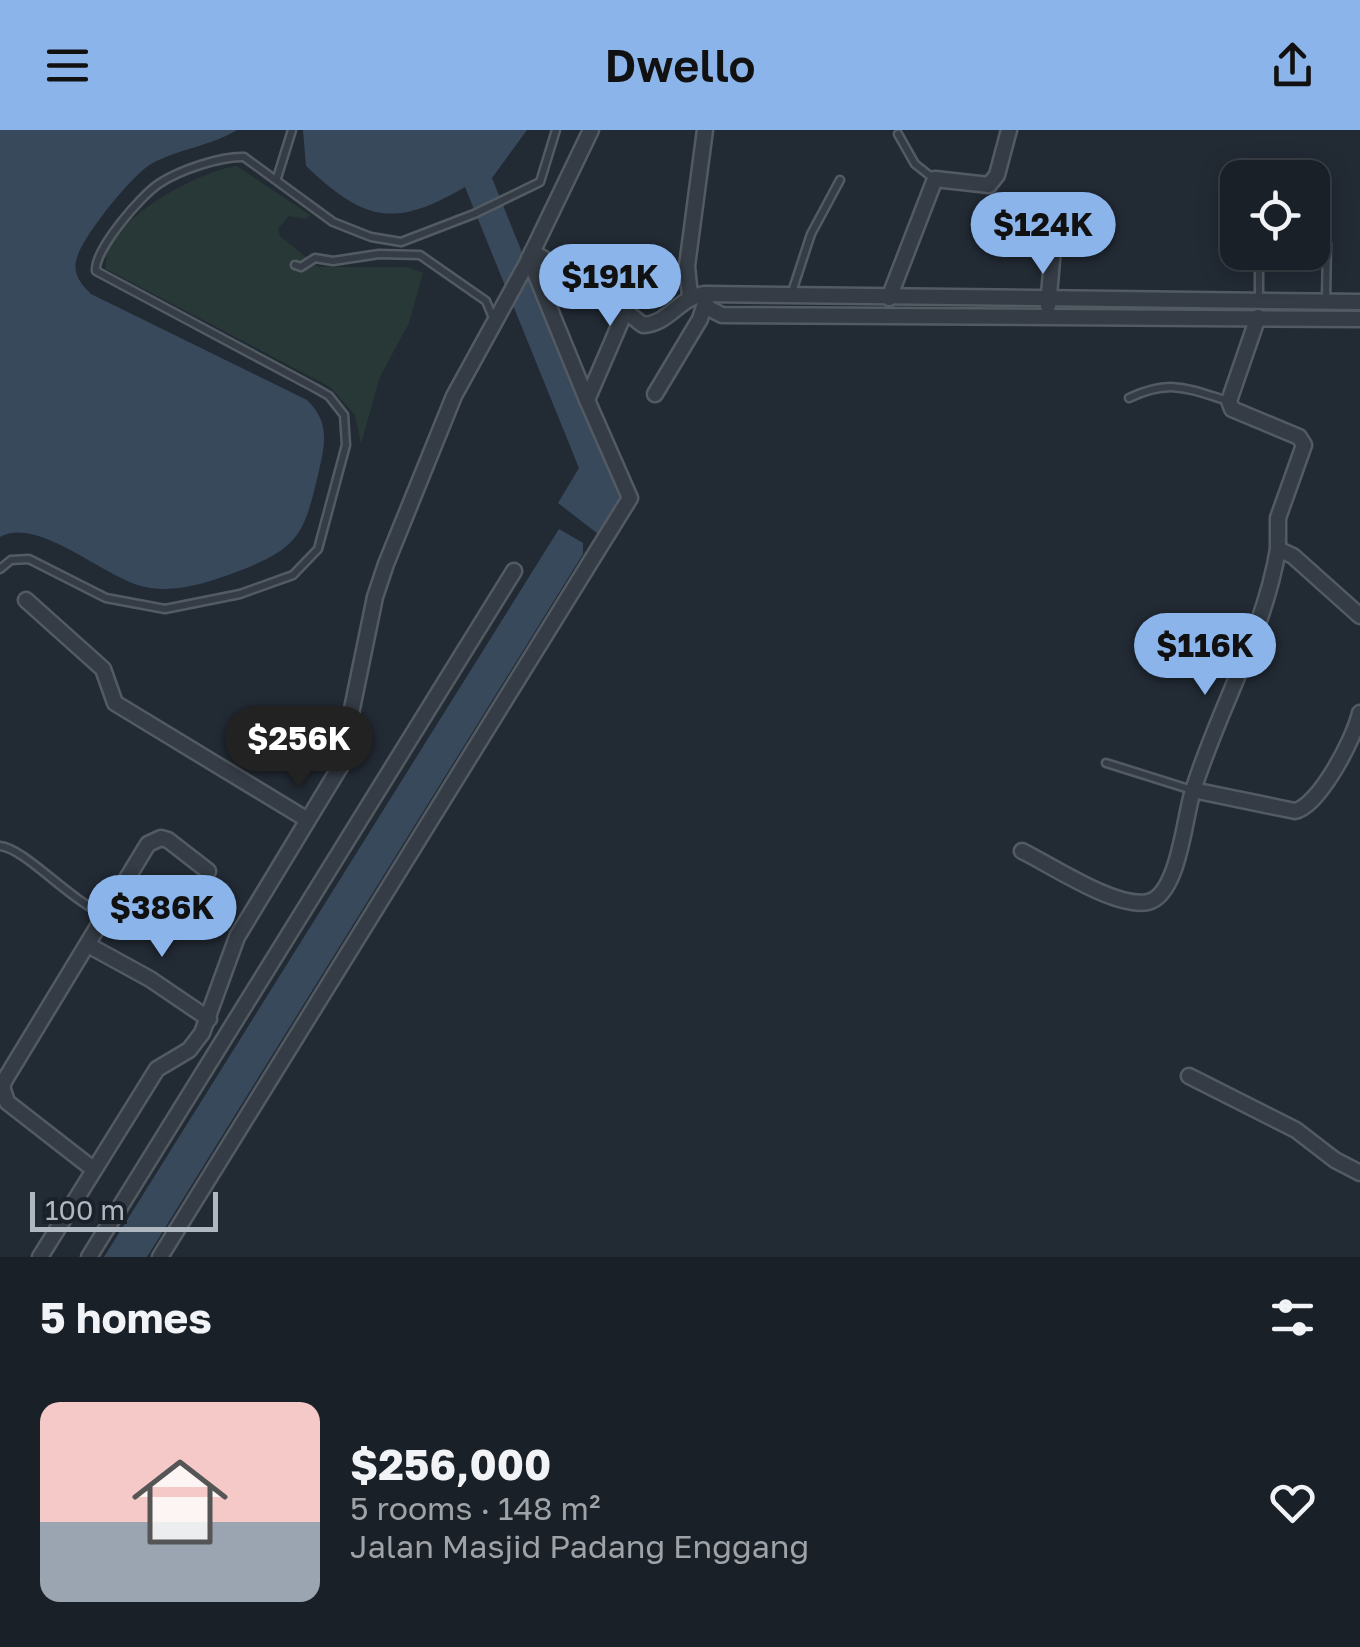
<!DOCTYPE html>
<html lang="en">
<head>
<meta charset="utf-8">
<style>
  body { margin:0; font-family:"Golos Text",sans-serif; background:#272d33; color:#f1f3f6; height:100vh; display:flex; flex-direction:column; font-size:38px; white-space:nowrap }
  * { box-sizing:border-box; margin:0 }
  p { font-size:32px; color:#9fa3a7 }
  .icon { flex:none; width:55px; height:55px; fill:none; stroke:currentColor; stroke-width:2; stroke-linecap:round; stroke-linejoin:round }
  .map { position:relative; height:1127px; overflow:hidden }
  .side { display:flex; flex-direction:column; background:#1a2027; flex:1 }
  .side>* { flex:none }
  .controls { position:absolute; left:1220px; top:30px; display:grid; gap:20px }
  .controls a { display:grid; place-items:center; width:110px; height:110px; border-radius:20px; background:#1a2027; box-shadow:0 5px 25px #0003,0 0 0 2px #383e44; font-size:50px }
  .scale { position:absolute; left:30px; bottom:25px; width:188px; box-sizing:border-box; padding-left:10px; border:5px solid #afb7c1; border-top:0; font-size:28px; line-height:35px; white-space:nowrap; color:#afb7c1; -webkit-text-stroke:8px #1a2129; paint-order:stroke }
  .price { position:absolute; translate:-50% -85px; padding:0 22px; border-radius:35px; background:#8bb4eb; color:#111; font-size:32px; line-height:65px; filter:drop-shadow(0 2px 5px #0008) }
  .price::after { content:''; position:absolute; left:50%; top:60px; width:30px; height:22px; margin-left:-15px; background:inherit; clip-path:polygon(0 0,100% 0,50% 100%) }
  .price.selected { background:#222; color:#fff }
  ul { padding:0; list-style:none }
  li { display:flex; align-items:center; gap:30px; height:250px; padding:0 40px }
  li+li { border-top:2px solid #383e44 }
  li span { display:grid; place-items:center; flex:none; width:280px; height:200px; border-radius:20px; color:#555 }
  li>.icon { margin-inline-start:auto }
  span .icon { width:120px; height:120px; fill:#fffc; stroke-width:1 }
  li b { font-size:42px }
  h2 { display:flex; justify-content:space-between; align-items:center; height:120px; padding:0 40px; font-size:42px }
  header { display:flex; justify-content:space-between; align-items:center; height:130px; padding:0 40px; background:#8bb4eb; color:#111; font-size:45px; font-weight:600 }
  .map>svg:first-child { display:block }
  .green { fill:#273837 }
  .water { fill:#39495c }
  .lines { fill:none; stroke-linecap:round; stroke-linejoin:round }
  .service-casing { stroke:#525a62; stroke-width:11 }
  .minor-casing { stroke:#525a62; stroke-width:19 }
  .service { stroke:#353c45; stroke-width:6 }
  .minor { stroke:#353c45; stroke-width:14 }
</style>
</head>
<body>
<header><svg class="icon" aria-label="menu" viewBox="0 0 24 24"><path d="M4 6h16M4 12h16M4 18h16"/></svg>Dwello<svg class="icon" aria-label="share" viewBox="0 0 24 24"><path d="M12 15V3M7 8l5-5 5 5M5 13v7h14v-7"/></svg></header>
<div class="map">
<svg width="1360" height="1127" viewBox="0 0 1360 1127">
  <rect width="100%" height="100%" fill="#222a34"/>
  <path class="green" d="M237 36 310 85 306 89 289 86 278 99 280 106 318 137H407L423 143 409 193 380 247 361 314 355 285 330 257 106 139C99 94 197 41 237 36Z"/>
  <g class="water">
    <path d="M0 0H237C211 16 178 19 151 34 132 45 80 109 76 131 73 145 82 155 91 164L307 270C330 292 325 313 319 341 304 403 301 417 239 441 210 452 172 465 141 456 102 446 38 386 0 407Z"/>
    <path d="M303 0H527L492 48 623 373 602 407 558 373 579 338 465 57C395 98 365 92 306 36Z"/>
    <polygon points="559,399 583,413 583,424 147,1127 104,1127"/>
  </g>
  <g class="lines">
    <defs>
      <g id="service">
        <polyline points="898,4 915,34 934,49"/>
        <polyline points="277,48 292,0"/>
        <polyline points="1259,122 1259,170"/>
        <polyline points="295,135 301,137 315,128 333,131 379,124 420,125 486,171 493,188"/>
        <polyline points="791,165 811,104 840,50"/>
        <polyline points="1326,170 1327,114"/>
        <path d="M1129 268C1170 249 1186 258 1228 271"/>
        <path d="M0 439 11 430 29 429 106 468 165 479 240 464 293 445 318 419 346 315 344 285 329 266 315 258 96 141C94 120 141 65 160 53 180 40 221 26 244 27L333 92 371 107 401 112 474 84 540 52 556 0"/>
        <polyline points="1106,633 1192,660"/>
        <path d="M0 716C25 718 72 773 106 785"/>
      </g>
      <g id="minor">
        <path d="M532 122 597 159 643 195C669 194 679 167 705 164L1360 172"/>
        <polyline points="529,128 587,270"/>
        <polyline points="690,166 687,136 705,0"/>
        <polyline points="889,168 935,49 989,55 997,45 1009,0"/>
        <polyline points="1048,176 1055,97"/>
        <polyline points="706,177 722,185 1360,189"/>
        <polyline points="1258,187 1229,271 1232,279 1299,307 1304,315 1278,388 1278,419"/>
        <polyline points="655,264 700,189 706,170"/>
        <polyline points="26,470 103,539 115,573 306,689"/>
        <path d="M1193 660 1295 681C1319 676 1354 609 1360 583"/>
        <path d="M1022 721C1051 735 1116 779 1148 772 1178 765 1184 691 1192 664 1217 581 1264 504 1278 419L1293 426 1360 486"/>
        <polyline points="88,815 150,849 209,889"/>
        <polyline points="1189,946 1296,1000 1335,1030 1360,1043"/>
        <polyline points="93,1039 7,972 2,956 6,948 148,714 161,708 168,710 208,741"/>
        <polyline points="40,1127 157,939 189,920 202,903 237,807 340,637 375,467 386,434 454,266 527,133 591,0"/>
        <polyline points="89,1127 514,441"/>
        <polyline points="160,1127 630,368 587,270 625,182"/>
      </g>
    </defs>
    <use href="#service" class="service-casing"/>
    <use href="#minor" class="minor-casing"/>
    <use href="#service" class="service"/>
    <use href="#minor" class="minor"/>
  </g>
</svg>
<div class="controls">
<a><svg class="icon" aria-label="locate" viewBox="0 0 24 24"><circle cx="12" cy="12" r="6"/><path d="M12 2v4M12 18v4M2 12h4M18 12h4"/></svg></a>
</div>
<div class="scale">100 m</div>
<b class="price" style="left:1043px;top:147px">$124K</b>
<b class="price" style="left:610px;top:199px">$191K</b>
<b class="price" style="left:1205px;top:568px">$116K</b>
<b class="price selected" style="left:299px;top:661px">$256K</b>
<b class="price" style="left:162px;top:830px">$386K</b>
</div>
<section class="side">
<h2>5 homes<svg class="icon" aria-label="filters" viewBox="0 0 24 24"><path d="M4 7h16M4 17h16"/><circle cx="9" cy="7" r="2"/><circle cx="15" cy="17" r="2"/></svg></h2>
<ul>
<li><span style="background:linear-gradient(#f6c9c9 60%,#9aa5b1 0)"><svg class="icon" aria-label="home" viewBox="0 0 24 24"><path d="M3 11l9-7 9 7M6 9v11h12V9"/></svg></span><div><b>$256,000</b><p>5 rooms · 148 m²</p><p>Jalan Masjid Padang Enggang</p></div><svg class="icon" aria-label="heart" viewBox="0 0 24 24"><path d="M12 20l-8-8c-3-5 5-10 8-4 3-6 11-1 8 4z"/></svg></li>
</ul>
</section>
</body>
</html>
